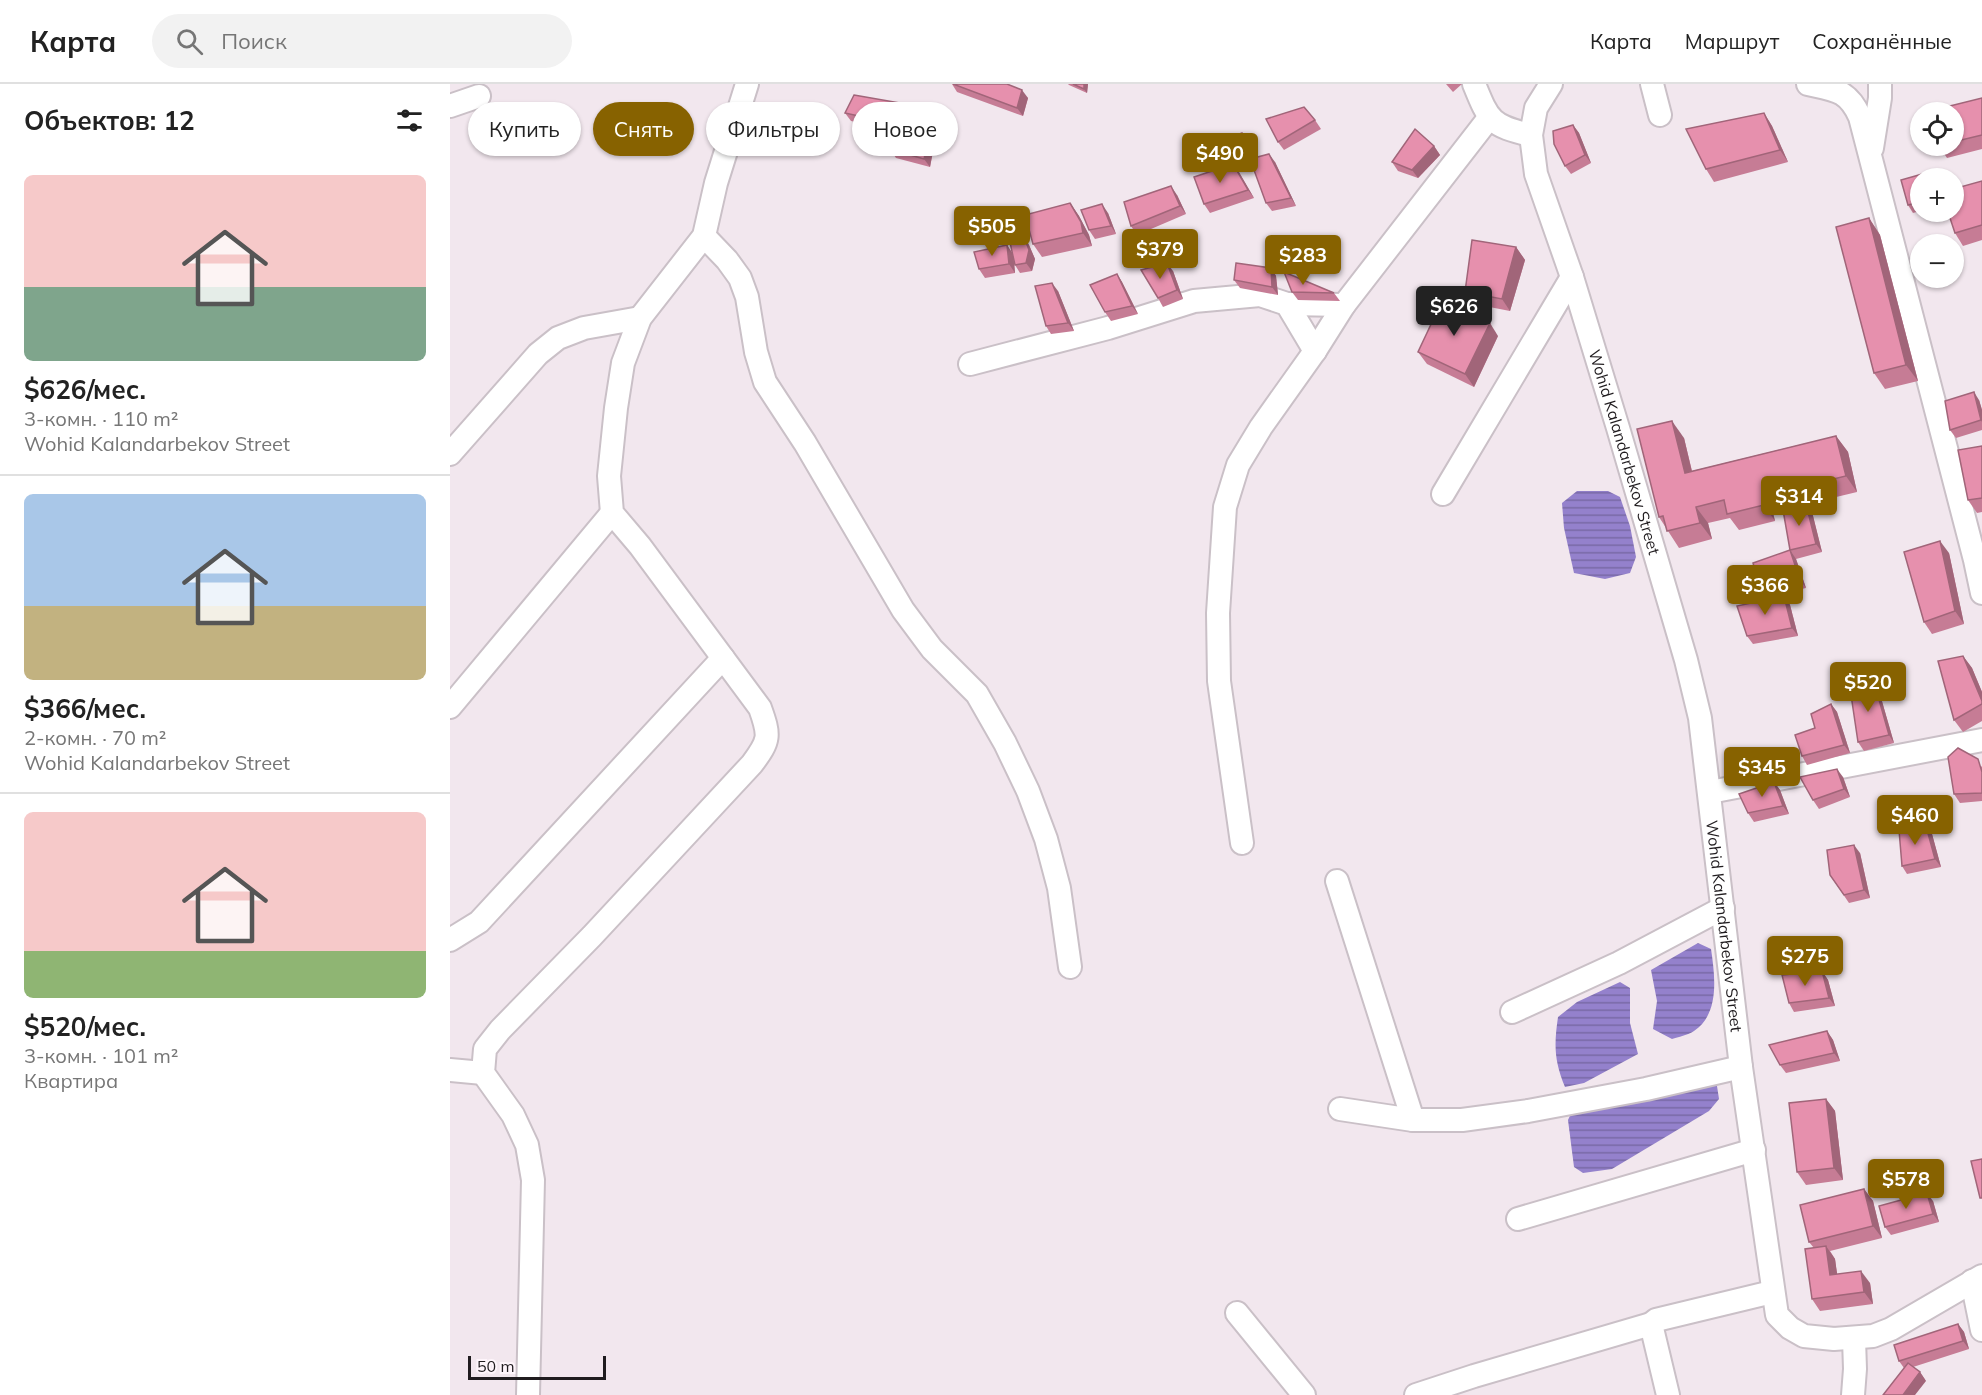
<!DOCTYPE html>
<html lang="ru">
<head>
<meta charset="utf-8">
<style>
  body { margin:0; font-family:Mulish,sans-serif; background:#f2f2f2; color:#222; height:100vh; display:flex; flex-direction:column; font-size:22px; white-space:nowrap }
  * { box-sizing:border-box; margin:0 }
  p { font-size:20px; color:#767676 }
  .icon { flex:none; width:33px; height:33px; fill:none; stroke:currentColor; stroke-width:2; stroke-linecap:round; stroke-linejoin:round }
  .map { position:relative; flex:1; overflow:hidden }
  .panel { display:flex; flex-direction:column; background:#fff; width:450px }
  .panel>* { flex:none }
  .banner { position:absolute; left:18px; top:18px; width:570px; height:54px; display:flex; gap:12px }
  .controls { position:absolute; left:1460px; top:18px; display:grid; gap:12px }
  .controls a { display:grid; place-items:center; width:54px; height:54px; border-radius:50%; background:#fff; box-shadow:0 2px 4px #0004; font-size:30px }
  .scale { position:absolute; left:18px; bottom:15px; width:138px; box-sizing:border-box; padding-left:6px; border:3px solid #201c1f; border-top:0; font-size:16px; line-height:21px; white-space:nowrap; color:#201c1f; -webkit-text-stroke:4px #fef5fb; paint-order:stroke }
  .price { position:absolute; translate:-50% -51px; padding:0 14px; border-radius:6px; background:#876200; color:#fff; font-size:20px; line-height:39px; filter:drop-shadow(0 2px 3px #0008) }
  .price::after { content:''; position:absolute; left:50%; top:36px; width:18px; height:14px; margin-left:-9px; background:inherit; clip-path:polygon(0 0,100% 0,50% 100%) }
  .price.current { background:#222; color:#fff }
  ul { padding:0; list-style:none }
  li { display:grid; align-content:center; gap:12px; height:318px; padding:0 24px }
  li+li { border-top:2px solid #e0e0e0 }
  li span { display:grid; place-items:center; height:186px; border-radius:9px; color:#555 }
  li>.icon { margin-inline-start:auto }
  span .icon { width:108px; height:108px; fill:#fffc; stroke-width:1 }
  li b { font-size:26px }
  h2 { display:flex; justify-content:space-between; align-items:center; height:72px; padding:0 24px; font-size:26px }
  .pill { padding:0 21px; border-radius:27px; background:#fff; box-shadow:0 2px 4px #0004; font-size:21px; line-height:54px }
  .pill.current { background:#876200; color:#fff }
  header { display:flex; align-items:center; gap:36px; box-sizing:border-box; height:84px; padding:0 30px; background:#fff; border-bottom:2px solid #e0e0e0 }
  header strong { font-size:28px }
  nav { display:flex; gap:33px; margin-inline-start:auto; font-size:21px }
  .search { width:420px; height:54px; background:#f2f2f2; display:flex; align-items:center; gap:15px; box-sizing:border-box; padding:0 21px; border-radius:33px; color:#767676; font-size:22px }
  main { display:flex; flex:1; min-height:0 }
  .map>svg:first-child { display:block }
  .water { fill:url(#water-rules) }
  .lines { fill:none; stroke-linecap:round; stroke-linejoin:round }
  .minor-casing { stroke:#cac0c7; stroke-width:26 }
  .minor { stroke:#fff; stroke-width:22 }
  .wall { fill:#c67c95 }
  .shaded-wall { fill:#a16579 }
  .building { fill:#e690ad; stroke:#a16579; stroke-width:1.5 }
  .labels { text-anchor:middle; dominant-baseline:central; stroke-width:6; stroke-linejoin:round; paint-order:stroke }
  .street-label { font-size:16px; fill:#201c1f; stroke:#fef5fb }
</style>
</head>
<body>
<header>
<strong>Карта</strong>
<div class="search"><svg class="icon" aria-label="search" viewBox="0 0 24 24"><circle cx="10" cy="10" r="6"/><path d="M15 15l6 6"/></svg>Поиск</div>
<nav><a>Карта</a><a>Маршрут</a><a>Сохранённые</a></nav>
</header>
<main>
<section class="panel">
<h2>Объектов: 12<svg class="icon" aria-label="filters" viewBox="0 0 24 24"><path d="M4 7h16M4 17h16"/><circle cx="9" cy="7" r="2"/><circle cx="15" cy="17" r="2"/></svg></h2>
<ul>
<li><span style="background:linear-gradient(#f6c9c9 60%,#7fa58c 0)"><svg class="icon" aria-label="home" viewBox="0 0 24 24"><path d="M3 11l9-7 9 7M6 9v11h12V9"/></svg></span><div><b>$626/мес.</b><p>3-комн. · 110 m²</p><p>Wohid Kalandarbekov Street</p></div></li>
<li><span style="background:linear-gradient(#a9c7e8 60%,#c2b280 0)"><svg class="icon" aria-label="home" viewBox="0 0 24 24"><path d="M3 11l9-7 9 7M6 9v11h12V9"/></svg></span><div><b>$366/мес.</b><p>2-комн. · 70 m²</p><p>Wohid Kalandarbekov Street</p></div></li>
<li><span style="background:linear-gradient(#f6c9c9 75%,#8fb573 0)"><svg class="icon" aria-label="home" viewBox="0 0 24 24"><path d="M3 11l9-7 9 7M6 9v11h12V9"/></svg></span><div><b>$520/мес.</b><p>3-комн. · 101 m²</p><p>Квартира</p></div></li>
</ul>
</section>
<div class="map">
<svg width="1532" height="1311" viewBox="0 0 1532 1311">
  <defs>
    <pattern id="water-rules" width="6" height="5" patternUnits="userSpaceOnUse" patternTransform="scale(1.5)"><rect width="6" height="5" fill="#9481cc"/><path d="M0 2.5h6" fill="none" stroke="#7869a5"/></pattern>
  </defs>
  <rect width="100%" height="100%" fill="#f2e7ee"/>
  <g class="water">
    <polygon points="1127,407 1158,407 1170,413 1180,442 1186,473 1180,489 1155,495 1124,489 1114,444 1112,419"/>
    <path d="M1248 859 1261 865C1265 892 1270 930 1244 947 1238 951 1228 953 1222 955L1203 945 1207 917 1201 886Z"/>
    <path d="M1170 898 1180 904V939L1188 970 1134 999 1115 1003C1104 976 1104 961 1108 933L1127 918Z"/>
    <polygon points="1259,996 1267,1002 1269,1015 1259,1027 1162,1085 1133,1089 1124,1083 1118,1036 1124,1023"/>
  </g>
  <g class="lines">
    <defs>
      <g id="minor">
        <path d="M1024 0C1039 37 1041 42 1081 51"/>
        <path id="s1" d="M1101 0 1086 24 1081 51 1086 90 1122 193 1168 344 1236 576 1250 634 1291 983 1327 1231 1340 1244 1354 1252 1384 1255 1423 1252 1441 1245 1532 1192"/>
        <polyline points="1202,0 1210,31"/>
        <path d="M1358 0C1385 6 1398 6 1410 33L1525 476 1532 509"/>
        <polyline points="0,22 29,12"/>
        <polyline points="1422,64 1430,14 1430,0"/>
        <polyline points="254,152 277,176 290,194 297,213 306,268 315,298 355,359 453,526 482,565 527,610 555,659 578,707 596,755 609,804 620,883"/>
        <polyline points="837,220 894,221"/>
        <polyline points="520,280 658,244 744,217 810,211 837,220 865,267"/>
        <polyline points="0,370 88,270 108,254 134,244 190,234"/>
        <polyline points="993,410 1122,193"/>
        <polyline points="0,623 162,429"/>
        <polyline points="1260,708 1532,656"/>
        <polyline points="792,759 769,597 768,529 775,423 788,381 811,343 865,267 894,221 1039,34"/>
        <polyline points="887,797 963,1036"/>
        <polyline points="0,856 29,838 273,574"/>
        <polyline points="1062,928 1169,879 1273,824"/>
        <polyline points="0,986 33,989"/>
        <polyline points="890,1025 963,1036 1012,1036 1078,1027 1196,1005 1291,983"/>
        <polyline points="1068,1135 1304,1066"/>
        <polyline points="1522,1197 1532,1246"/>
        <polyline points="787,1229 854,1311"/>
        <polyline points="1201,1240 1218,1311"/>
        <path d="M78 1311 83 1096 77 1061 63 1031 33 989 35 965 50 946 142 852 302 680C320 656 320 652 310 624L190 462 162 429 159 392 166 324 173 279 190 234 254 152 266 99 297 0"/>
        <polyline points="966,1311 1024,1292 1201,1240 1206,1236 1322,1208"/>
        <polyline points="1403,1311 1405,1285 1404,1255"/>
      </g>
    </defs>
    <use href="#minor" class="minor-casing"/>
    <use href="#minor" class="minor"/>
  </g>
  <g class="wall">
    <polygon points="502,0 557,0 578,14 573,32 507,8"/>
    <polygon points="618,0 638,0 637,9 619,1"/>
    <polygon points="996,0 1012,0 1003,8"/>
    <polygon points="1532,14 1532,65 1497,74 1489,62 1503,62 1503,28"/>
    <polygon points="450,19 455,27 442,47 401,37 395,29"/>
    <polygon points="1314,29 1322,42 1338,78 1264,98 1256,85"/>
    <polygon points="865,36 871,45 834,66 828,58"/>
    <polygon points="1123,41 1129,49 1141,79 1121,90 1115,82"/>
    <polygon points="798,58 805,74 825,78 846,122 822,127 816,119 803,83 801,86 788,87 804,114 760,129 754,120 769,84 766,79"/>
    <polygon points="484,62 480,83 446,74 440,65"/>
    <polygon points="984,62 990,71 968,94 948,87 942,78"/>
    <polygon points="1470,94 1470,127 1463,129 1458,121"/>
    <polygon points="1532,97 1532,156 1513,162 1505,149"/>
    <polygon points="727,111 736,130 687,151 681,142"/>
    <polygon points="620,119 629,132 639,151 642,162 592,173 583,160"/>
    <polygon points="658,129 666,150 645,155 639,146"/>
    <polygon points="1419,134 1430,151 1468,297 1435,305 1424,289"/>
    <polygon points="574,153 579,161 585,175 582,187 570,189 565,181 564,176 565,189 535,194 529,185 557,161 562,169"/>
    <polygon points="1066,163 1075,176 1060,227 1024,220 1015,208"/>
    <polygon points="821,184 826,192 828,211 790,204 784,196"/>
    <polygon points="723,187 733,215 713,223 708,214"/>
    <polygon points="667,190 672,198 688,230 661,237 655,228"/>
    <polygon points="608,207 624,247 601,250 596,242"/>
    <polygon points="842,208 884,209 890,217 848,216"/>
    <polygon points="1048,252 1024,303 977,280 968,268"/>
    <polygon points="1529,316 1532,326 1532,346 1506,354 1500,346"/>
    <polygon points="1386,352 1398,368 1407,408 1357,420 1362,428 1372,468 1346,475 1356,504 1316,513 1310,505 1340,466 1333,426 1323,429 1325,437 1289,446 1280,434 1258,439 1262,455 1229,464 1209,433 1234,354 1242,387"/>
    <polygon points="1532,362 1532,428 1527,429 1518,416"/>
    <polygon points="1499,469 1514,540 1482,550 1474,538"/>
    <polygon points="1334,512 1340,521 1348,552 1303,560 1297,552"/>
    <polygon points="1513,572 1522,584 1532,608 1532,637 1513,648 1504,636"/>
    <polygon points="1429,607 1444,659 1414,667 1408,658"/>
    <polygon points="1381,620 1387,628 1400,669 1357,681 1352,672 1365,644"/>
    <polygon points="1532,682 1532,717 1510,719 1504,710"/>
    <polygon points="1393,693 1400,713 1369,725 1363,716"/>
    <polygon points="1324,698 1330,706 1339,730 1304,738 1298,729"/>
    <polygon points="1482,750 1491,783 1457,790 1452,782"/>
    <polygon points="1410,769 1420,814 1399,819 1380,791"/>
    <polygon points="1372,887 1378,896 1385,922 1344,928 1339,919"/>
    <polygon points="1377,947 1383,956 1390,977 1336,989 1330,981"/>
    <polygon points="1376,1015 1385,1027 1393,1096 1356,1101 1347,1088"/>
    <polygon points="1414,1105 1423,1117 1432,1154 1380,1167 1385,1175 1387,1190 1420,1199 1423,1220 1370,1227 1362,1215 1364,1164 1359,1158"/>
    <polygon points="1483,1117 1489,1138 1441,1151 1435,1143"/>
    <polygon points="1508,1240 1514,1248 1519,1265 1463,1283 1470,1288 1476,1297 1454,1284 1449,1277"/>
  </g>
  <g class="shaded-wall">
    <polygon points="634,0 638,0 637,9 634,5"/>
    <polygon points="572,6 578,14 573,32 567,24"/>
    <polygon points="450,19 455,27 442,47 436,38"/>
    <polygon points="1314,29 1322,42 1338,78 1330,66"/>
    <polygon points="1123,41 1129,49 1141,79 1135,71"/>
    <polygon points="792,49 798,58 806,78 801,86 795,78"/>
    <polygon points="479,54 484,62 480,83 474,75"/>
    <polygon points="984,62 990,71 968,94 962,86"/>
    <polygon points="819,70 825,78 846,122 841,114"/>
    <polygon points="783,80 789,88 804,114 798,106"/>
    <polygon points="721,102 727,111 736,130 730,122"/>
    <polygon points="620,119 629,132 639,151 642,162 633,149"/>
    <polygon points="652,120 658,129 666,150 661,142"/>
    <polygon points="1419,134 1430,151 1468,297 1456,281"/>
    <polygon points="574,153 579,161 585,175 582,187 576,179"/>
    <polygon points="557,161 563,170 565,189 559,180"/>
    <polygon points="1066,163 1075,176 1060,227 1052,215"/>
    <polygon points="717,179 723,187 733,215 727,206"/>
    <polygon points="821,184 826,192 828,211 822,203"/>
    <polygon points="667,190 672,198 688,230 682,222"/>
    <polygon points="602,199 608,207 624,247 618,239"/>
    <polygon points="1040,239 1048,252 1024,303 1015,290"/>
    <polygon points="1524,308 1529,316 1532,326 1532,338 1531,336"/>
    <polygon points="1222,337 1234,354 1246,405 1235,389"/>
    <polygon points="1386,352 1398,368 1407,408 1396,392"/>
    <polygon points="1312,412 1323,429 1325,437 1314,421"/>
    <polygon points="1356,420 1362,428 1372,468 1366,460"/>
    <polygon points="1246,423 1258,439 1262,455 1250,439"/>
    <polygon points="1490,457 1499,469 1514,540 1505,527"/>
    <polygon points="1340,466 1346,475 1356,504 1350,496"/>
    <polygon points="1334,512 1340,521 1348,552 1342,544"/>
    <polygon points="1513,572 1522,584 1532,608 1532,617"/>
    <polygon points="1424,598 1429,607 1444,659 1439,651"/>
    <polygon points="1381,620 1387,628 1400,669 1394,661"/>
    <polygon points="1387,685 1393,693 1400,713 1394,705"/>
    <polygon points="1324,698 1330,706 1339,730 1333,722"/>
    <polygon points="1476,742 1482,750 1491,783 1485,775"/>
    <polygon points="1404,761 1410,769 1420,814 1414,806"/>
    <polygon points="1372,887 1378,896 1385,922 1379,914"/>
    <polygon points="1377,947 1383,956 1390,977 1384,969"/>
    <polygon points="1376,1015 1385,1027 1393,1096 1384,1084"/>
    <polygon points="1414,1105 1423,1117 1432,1154 1423,1142"/>
    <polygon points="1477,1109 1483,1117 1489,1138 1483,1130"/>
    <polygon points="1376,1162 1385,1175 1389,1203 1380,1191"/>
    <polygon points="1411,1187 1420,1199 1423,1220 1414,1208"/>
    <polygon points="1508,1240 1514,1248 1519,1265 1513,1257"/>
    <polygon points="1470,1288 1476,1297 1465,1311 1453,1311"/>
  </g>
  <g class="building">
    <polygon points="503,0 557,0 572,6 567,24"/>
    <polygon points="623,0 634,0 634,5"/>
    <polygon points="404,11 450,19 436,38 395,29"/>
    <polygon points="1532,14 1532,51 1503,58 1503,28 1481,28 1480,27"/>
    <polygon points="854,23 865,36 828,58 816,35"/>
    <polygon points="1314,29 1330,66 1256,85 1236,45"/>
    <polygon points="1123,41 1135,71 1115,82 1104,60 1103,47"/>
    <polygon points="965,45 984,62 962,86 942,78"/>
    <polygon points="445,49 479,54 474,75 440,65"/>
    <polygon points="792,49 800,70 795,78 766,79 763,60"/>
    <polygon points="819,70 841,114 816,119 800,75"/>
    <polygon points="783,80 798,106 754,120 744,93"/>
    <polygon points="1483,87 1485,94 1470,94 1470,118 1458,121 1451,96"/>
    <polygon points="1532,97 1532,141 1505,149 1498,128 1503,128 1503,105"/>
    <polygon points="721,102 730,122 681,142 674,118"/>
    <polygon points="620,119 631,138 633,149 583,160 575,131"/>
    <polygon points="652,120 661,142 639,146 631,126"/>
    <polygon points="1419,134 1456,281 1424,289 1386,143"/>
    <polygon points="574,153 579,166 576,179 565,181 559,154"/>
    <polygon points="1022,156 1066,163 1052,215 1015,208"/>
    <polygon points="557,161 559,180 529,185 524,168"/>
    <polygon points="717,179 727,206 708,214 691,186"/>
    <polygon points="786,179 821,184 822,203 784,196"/>
    <polygon points="834,188 884,209 842,208"/>
    <polygon points="667,190 682,222 655,228 640,201"/>
    <polygon points="602,199 618,239 596,242 585,202"/>
    <polygon points="992,217 1040,239 1015,290 968,268"/>
    <polygon points="1524,308 1531,336 1500,346 1495,317"/>
    <polygon points="1222,337 1235,389 1386,352 1396,392 1312,412 1314,421 1277,430 1274,416 1246,423 1250,439 1217,447 1213,432 1209,433 1187,345"/>
    <polygon points="1532,362 1532,414 1518,416 1508,366"/>
    <polygon points="1356,420 1366,460 1340,466 1333,426"/>
    <polygon points="1490,457 1505,527 1474,538 1454,468"/>
    <polygon points="1340,466 1350,496 1310,505 1303,479"/>
    <polygon points="1334,512 1342,544 1297,552 1287,522"/>
    <polygon points="1513,572 1532,617 1532,620 1504,636 1488,577"/>
    <polygon points="1424,598 1439,651 1408,658 1400,604"/>
    <polygon points="1381,620 1394,661 1352,672 1345,651 1365,644 1361,630"/>
    <polygon points="1508,664 1528,675 1532,688 1532,709 1504,710 1498,673"/>
    <polygon points="1387,685 1394,705 1363,716 1350,693"/>
    <polygon points="1324,698 1333,722 1298,729 1289,710"/>
    <polygon points="1476,742 1485,775 1452,782 1449,746"/>
    <polygon points="1404,761 1414,806 1394,811 1380,791 1377,766"/>
    <polygon points="1372,887 1379,914 1339,919 1332,891"/>
    <polygon points="1377,947 1384,969 1330,981 1319,961"/>
    <polygon points="1376,1015 1384,1084 1347,1088 1339,1019"/>
    <polygon points="1532,1075 1532,1114 1530,1114 1521,1077"/>
    <polygon points="1414,1105 1423,1142 1359,1158 1350,1121"/>
    <polygon points="1477,1109 1483,1130 1435,1143 1429,1122"/>
    <polygon points="1376,1162 1380,1191 1411,1187 1414,1208 1362,1215 1355,1165"/>
    <polygon points="1508,1240 1513,1257 1449,1277 1444,1261"/>
    <polygon points="1458,1279 1470,1288 1453,1311 1433,1311"/>
  </g>
  <g class="labels">
    <g class="street-label">
      <text stroke="none"><textPath href="#s1" startOffset="387">Wohid Kalandarbekov Street</textPath></text>
      <text stroke="none"><textPath href="#s1" startOffset="873">Wohid Kalandarbekov Street</textPath></text>
    </g>
  </g>
</svg>
<div class="controls">
<a><svg class="icon" aria-label="locate" viewBox="0 0 24 24"><circle cx="12" cy="12" r="6"/><path d="M12 2v4M12 18v4M2 12h4M18 12h4"/></svg></a>
<a>+</a>
<a>−</a>
</div>
<div class="scale">50 m</div>
<b class="price" style="left:770px;top:100px">$490</b>
<b class="price" style="left:542px;top:173px">$505</b>
<b class="price" style="left:710px;top:196px">$379</b>
<b class="price" style="left:853px;top:202px">$283</b>
<b class="price current" style="left:1004px;top:253px">$626</b>
<b class="price" style="left:1349px;top:443px">$314</b>
<b class="price" style="left:1315px;top:532px">$366</b>
<b class="price" style="left:1418px;top:629px">$520</b>
<b class="price" style="left:1312px;top:714px">$345</b>
<b class="price" style="left:1465px;top:762px">$460</b>
<b class="price" style="left:1355px;top:903px">$275</b>
<b class="price" style="left:1456px;top:1126px">$578</b>
<div class="banner">
<a class="pill">Купить</a>
<a class="pill current">Снять</a>
<a class="pill">Фильтры</a>
<a class="pill">Новое</a>
</div>
</div>
</main>
</body>
</html>
